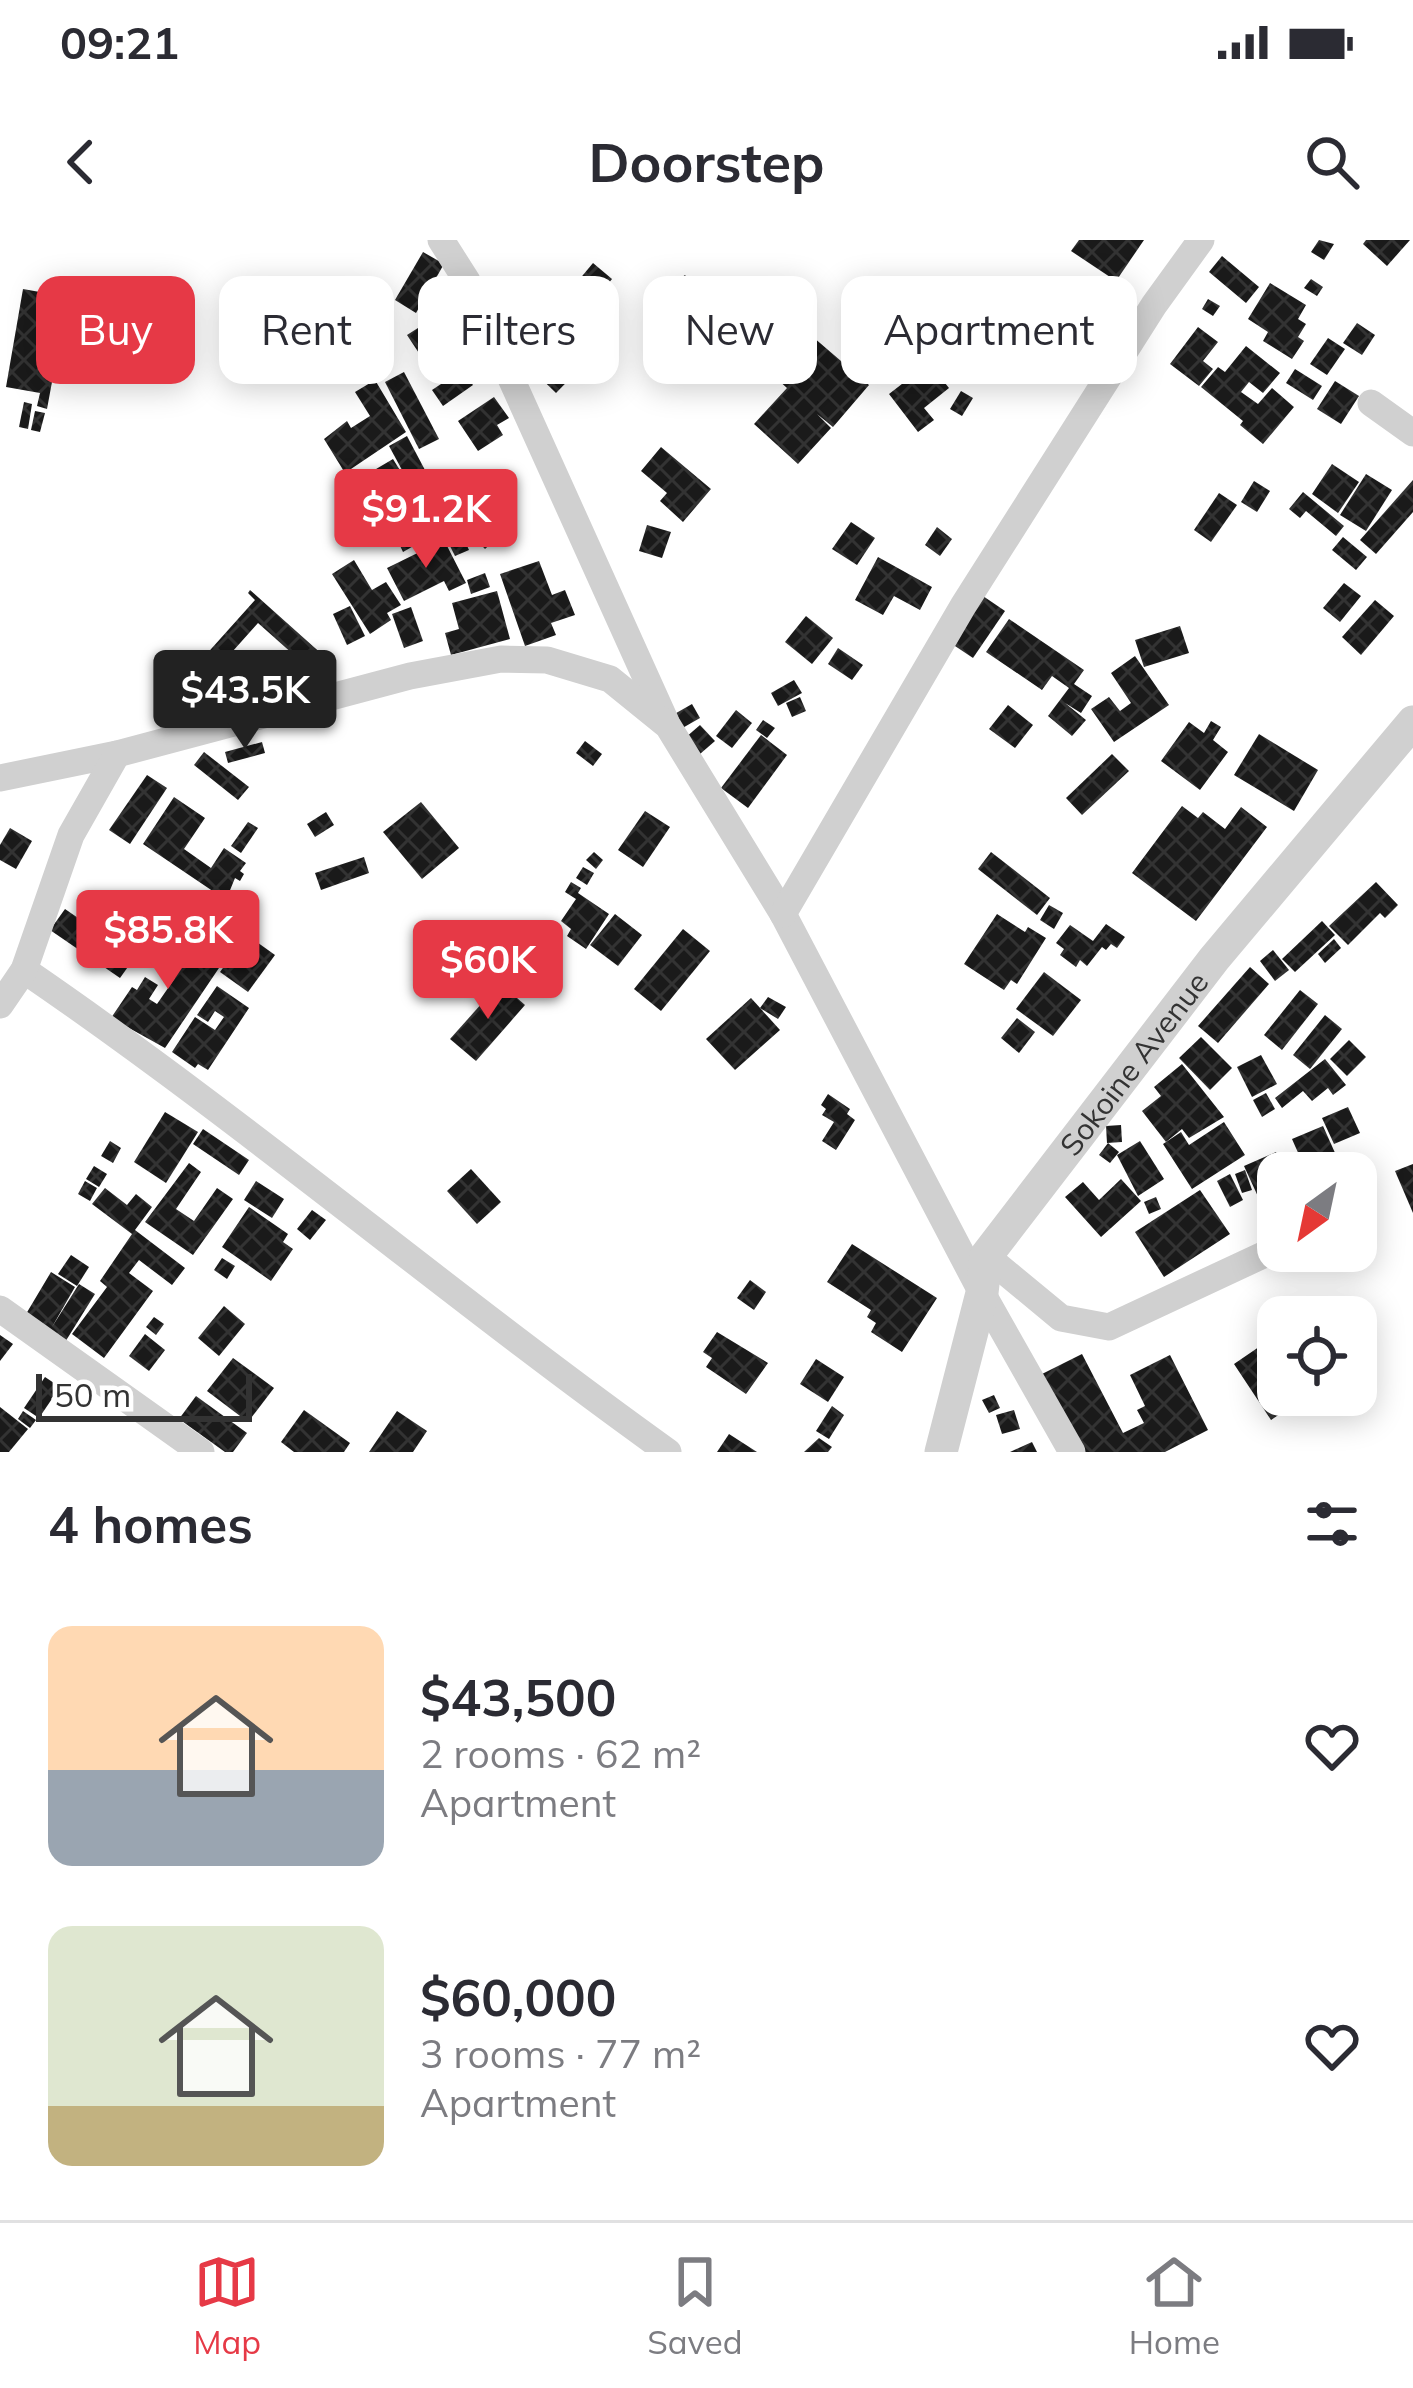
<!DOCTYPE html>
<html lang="en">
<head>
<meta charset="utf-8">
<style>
  body { margin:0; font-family:Mulish,sans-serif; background:#f7f7f7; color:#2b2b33; height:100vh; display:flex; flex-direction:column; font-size:45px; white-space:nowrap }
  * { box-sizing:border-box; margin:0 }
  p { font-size:39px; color:#7c7c81 }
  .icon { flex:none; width:66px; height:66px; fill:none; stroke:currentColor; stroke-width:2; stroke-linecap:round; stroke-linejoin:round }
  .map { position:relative; height:1212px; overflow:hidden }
  .drawer { display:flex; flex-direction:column; background:#fff; flex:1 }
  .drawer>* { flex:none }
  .top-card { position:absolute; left:36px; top:36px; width:1341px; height:108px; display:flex; gap:24px }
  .needle { width:78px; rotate:213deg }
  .controls { position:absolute; left:1257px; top:912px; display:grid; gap:24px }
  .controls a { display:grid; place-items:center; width:120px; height:120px; border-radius:24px; background:#fff; box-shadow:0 6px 30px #0003; font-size:60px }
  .scale { position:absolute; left:36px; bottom:30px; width:216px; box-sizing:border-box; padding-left:12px; border:6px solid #333; border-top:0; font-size:33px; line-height:42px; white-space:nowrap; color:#333; -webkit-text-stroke:9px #fff; paint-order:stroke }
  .price { position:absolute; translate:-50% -102px; padding:0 27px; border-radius:12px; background:#e63946; color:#fff; font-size:39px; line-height:78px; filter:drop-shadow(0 3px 6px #0008) }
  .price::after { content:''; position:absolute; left:50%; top:72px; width:36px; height:27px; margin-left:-18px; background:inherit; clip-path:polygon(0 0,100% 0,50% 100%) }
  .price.selected { background:#222; color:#fff }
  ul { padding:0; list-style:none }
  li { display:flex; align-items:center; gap:36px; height:300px; padding:0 48px }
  li span { display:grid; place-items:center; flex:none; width:336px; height:240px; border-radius:24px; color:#555 }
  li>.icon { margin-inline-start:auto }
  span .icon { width:144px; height:144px; fill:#fffc; stroke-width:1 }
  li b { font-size:51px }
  h2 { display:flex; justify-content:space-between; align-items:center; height:144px; padding:0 48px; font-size:51px }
  .chip { padding:0 42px; border-radius:24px; background:#fff; box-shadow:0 6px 30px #0003; font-size:42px; line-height:108px }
  .chip.selected { background:#e63946; color:#fff }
  .status { display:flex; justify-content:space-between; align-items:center; height:84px; padding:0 60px; background:#fff; direction:ltr }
  .status svg { height:33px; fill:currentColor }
  header { display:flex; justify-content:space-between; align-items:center; height:156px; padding:0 48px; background:#fff; font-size:54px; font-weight:700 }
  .tab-bar { display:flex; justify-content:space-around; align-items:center; height:168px; border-top:3px solid #e1e1e2; background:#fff; font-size:33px; color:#7c7c81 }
  .tab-bar a { display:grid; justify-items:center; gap:6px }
  .tab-bar .selected { color:#e63946 }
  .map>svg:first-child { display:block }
  .building { fill:url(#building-cross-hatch) }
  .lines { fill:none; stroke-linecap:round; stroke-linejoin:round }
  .minor { stroke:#d0d0d0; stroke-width:27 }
  .tertiary { stroke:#d0d0d0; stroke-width:33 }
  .labels { text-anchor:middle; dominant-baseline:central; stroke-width:12; stroke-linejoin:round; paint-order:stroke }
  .street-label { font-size:30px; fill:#333; stroke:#fff }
</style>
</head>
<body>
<div class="status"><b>09:21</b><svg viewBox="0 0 49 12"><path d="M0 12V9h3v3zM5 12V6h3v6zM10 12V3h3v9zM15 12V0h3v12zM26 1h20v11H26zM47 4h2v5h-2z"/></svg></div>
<header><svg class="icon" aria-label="back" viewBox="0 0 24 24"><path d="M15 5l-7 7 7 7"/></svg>Doorstep<svg class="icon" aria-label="search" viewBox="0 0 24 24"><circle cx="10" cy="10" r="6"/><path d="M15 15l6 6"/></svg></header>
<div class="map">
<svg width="1413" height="1212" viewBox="0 0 1413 1212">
  <defs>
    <pattern id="building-cross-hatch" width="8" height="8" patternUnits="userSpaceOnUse" patternTransform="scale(3)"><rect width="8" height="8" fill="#1a1a1a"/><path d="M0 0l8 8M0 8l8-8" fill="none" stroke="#333"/></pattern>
  </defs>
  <rect width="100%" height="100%" fill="#fff"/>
  <g class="building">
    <polygon points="1079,0 1144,0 1116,41 1071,11"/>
    <polygon points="1319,0 1334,4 1324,20 1311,12"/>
    <polygon points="1366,0 1410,0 1387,26 1363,4"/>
    <polygon points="423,12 444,24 416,73 395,60"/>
    <polygon points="1222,16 1259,47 1246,63 1209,32"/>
    <polygon points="593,23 612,39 588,69 568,53"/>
    <polygon points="685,35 709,67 682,86 659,54"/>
    <polygon points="1311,39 1323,47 1317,56 1304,48"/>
    <polygon points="1270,43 1306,65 1298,79 1306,84 1298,97 1304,101 1292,119 1263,101 1268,92 1248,79"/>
    <polygon points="23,49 79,59 73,95 61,93 47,169 37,166 40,153 6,147"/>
    <polygon points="1208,59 1220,66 1213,76 1202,69"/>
    <polygon points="457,63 472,84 440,104 445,111 460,102 472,120 438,142 407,95"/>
    <polygon points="563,76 598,110 556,153 521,119"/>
    <polygon points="1357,83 1375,95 1362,115 1343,103"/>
    <polygon points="1198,87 1218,102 1203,121 1213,129 1199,146 1170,124"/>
    <polygon points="813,97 869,145 833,187 817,174 831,188 798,224 754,184 787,148 777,139"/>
    <polygon points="1328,98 1345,109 1327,135 1310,124"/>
    <polygon points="1246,106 1280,133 1263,153 1249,142 1241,152 1258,164 1272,148 1294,167 1263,204 1240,185 1243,181 1201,147 1218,127 1225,132"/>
    <polygon points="929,123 949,148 924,168 934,180 918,192 889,154"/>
    <polygon points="1295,129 1322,146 1313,160 1286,143"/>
    <polygon points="462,130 473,145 443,166 432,150"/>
    <polygon points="404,132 439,199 419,209 385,142"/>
    <polygon points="375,140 406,192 345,233 324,199 347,181 351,188 370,176 355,152"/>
    <polygon points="1335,141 1359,156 1341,184 1317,169"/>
    <polygon points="961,151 973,158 962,176 950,169"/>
    <polygon points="494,157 509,178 497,185 503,195 478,211 458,181"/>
    <polygon points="24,162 32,164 28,189 19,187"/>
    <polygon points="35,171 45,173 40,192 31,190"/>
    <polygon points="407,196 426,232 408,241 389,206"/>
    <polygon points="661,207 711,249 683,282 660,261 667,253 641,231"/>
    <polygon points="393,219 425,271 392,291 378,268 367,275 349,245"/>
    <polygon points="1332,224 1359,242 1338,273 1312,254"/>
    <polygon points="1366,234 1392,250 1366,291 1340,275"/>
    <polygon points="431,237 444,266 428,273 416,243"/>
    <polygon points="1413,240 1413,272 1376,314 1360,300"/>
    <polygon points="1254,241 1270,251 1257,272 1241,262"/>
    <polygon points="1303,252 1344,286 1336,296 1306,271 1300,278 1289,269"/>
    <polygon points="1219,253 1237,265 1211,302 1194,290"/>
    <polygon points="496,260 515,281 485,309 465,288"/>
    <polygon points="449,267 469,310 455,316 442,290 403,312 396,297"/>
    <polygon points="851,282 875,298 857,325 832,309"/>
    <polygon points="647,285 671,292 662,318 639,311"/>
    <polygon points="937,287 952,299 940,316 925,305"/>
    <polygon points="1343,297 1367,317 1356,330 1332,310"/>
    <polygon points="444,300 466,343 449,351 444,341 404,361 387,328"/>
    <polygon points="878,317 932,347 920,370 894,356 883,375 855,360"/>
    <polygon points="354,320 372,350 386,342 401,365 387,373 391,380 370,394 332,334"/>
    <polygon points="539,321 552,355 565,350 575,375 551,383 556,395 525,406 500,334"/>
    <polygon points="485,333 490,347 471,354 467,340"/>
    <polygon points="1344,343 1361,356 1340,382 1323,368"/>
    <polygon points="250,350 334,425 321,439 258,383 173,478 160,466 255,360 248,353"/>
    <polygon points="497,351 510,399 451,415 445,393 459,389 452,363"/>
    <polygon points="983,356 1005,371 973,418 952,404"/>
    <polygon points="1375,360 1394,376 1361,415 1342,397"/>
    <polygon points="350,366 365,396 347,405 333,374"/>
    <polygon points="411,367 423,401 404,408 392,374"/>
    <polygon points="806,376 833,398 812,424 785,402"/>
    <polygon points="1009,379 1084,430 1074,444 1092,456 1081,473 1065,463 1086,480 1072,496 1048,476 1069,448 1052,436 1042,450 986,412"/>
    <polygon points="1180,386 1189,413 1144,427 1135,400"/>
    <polygon points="838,408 863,425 852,440 828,424"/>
    <polygon points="1135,416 1169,465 1114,502 1091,469 1109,457 1120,471 1131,463 1111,433"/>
    <polygon points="794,440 802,453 778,466 771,453"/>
    <polygon points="800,457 806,471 792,477 786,463"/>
    <polygon points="692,464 700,478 679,490 671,476"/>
    <polygon points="1008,465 1033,485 1015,508 989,489"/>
    <polygon points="736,470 752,483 732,508 716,496"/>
    <polygon points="763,480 775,488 767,498 756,490"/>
    <polygon points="1211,481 1221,487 1213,500 1228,512 1200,550 1161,521 1189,482 1204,493"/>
    <polygon points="700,485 715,501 700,514 685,498"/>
    <polygon points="1259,494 1318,530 1294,571 1234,535"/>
    <polygon points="761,495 787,515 748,568 721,548"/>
    <polygon points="585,501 602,514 593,526 576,513"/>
    <polygon points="262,502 265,513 228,523 225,512"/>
    <polygon points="204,512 249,547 238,560 194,525"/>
    <polygon points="1112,514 1129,531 1082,575 1066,558"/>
    <polygon points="147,535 167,548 130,604 109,590"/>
    <polygon points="174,557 205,578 184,609 211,628 224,608 246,623 240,631 244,634 240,641 235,638 226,660 143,604"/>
    <polygon points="421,562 459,608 422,639 383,592"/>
    <polygon points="1182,566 1198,578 1203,572 1225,589 1241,567 1267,587 1196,681 1132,633"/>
    <polygon points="645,571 670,587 643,627 618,610"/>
    <polygon points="326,572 334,585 315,597 307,584"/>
    <polygon points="248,582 258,588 241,613 231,606"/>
    <polygon points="10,588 32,601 16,629 0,620 0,605"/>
    <polygon points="594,612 603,620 596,629 586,620"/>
    <polygon points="991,612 1050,658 1037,675 978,629"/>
    <polygon points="364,617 369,633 321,650 315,633"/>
    <polygon points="583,627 594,633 587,645 576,638"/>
    <polygon points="571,642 581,648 578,653 609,674 586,709 567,696 571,689 561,681 576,659 565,652"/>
    <polygon points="1376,642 1398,665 1385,678 1380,673 1348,705 1329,686"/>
    <polygon points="1049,665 1063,673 1054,689 1040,680"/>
    <polygon points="65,669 135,717 120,738 50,690"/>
    <polygon points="615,674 642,695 618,726 590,705"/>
    <polygon points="997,674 1025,692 1028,687 1046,698 1017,744 1011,740 1004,750 964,724"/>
    <polygon points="1322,681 1335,695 1295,732 1282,719"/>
    <polygon points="1106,684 1125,697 1117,708 1111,704 1106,710 1102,707 1087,726 1080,720 1076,727 1060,715 1064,709 1056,703 1070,685 1093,701"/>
    <polygon points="683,689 710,711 661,771 634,749"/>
    <polygon points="172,691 221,725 165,808 111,778 132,747 137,750 145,737 158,745 149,759 157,764 175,738 155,718"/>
    <polygon points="247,695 275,715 248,752 220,732"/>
    <polygon points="1334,699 1341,708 1325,723 1318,714"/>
    <polygon points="1273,710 1289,730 1275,741 1260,721"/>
    <polygon points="1250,727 1269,744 1218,803 1198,786"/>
    <polygon points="1044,732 1081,760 1053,796 1016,769"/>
    <polygon points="500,743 525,765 476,821 450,799"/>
    <polygon points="217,746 249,768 208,830 198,824 195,828 172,812 195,777 215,790 224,777 215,771 208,782 197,775"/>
    <polygon points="1300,750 1318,764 1282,810 1264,795"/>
    <polygon points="768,757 786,767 778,779 760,768"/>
    <polygon points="751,758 780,790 735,830 706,799"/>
    <polygon points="1325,775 1342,789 1310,829 1293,815"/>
    <polygon points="1017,778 1035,792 1019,813 1001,798"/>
    <polygon points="1201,797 1232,828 1210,850 1179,818"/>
    <polygon points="1349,800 1366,817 1347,836 1330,819"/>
    <polygon points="1261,815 1277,844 1252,857 1237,827"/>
    <polygon points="1325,819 1346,845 1333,855 1328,848 1312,861 1303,851 1282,868 1275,858"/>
    <polygon points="1182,824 1224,877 1189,898 1182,889 1166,902 1142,871 1161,856 1154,847"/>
    <polygon points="1266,853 1275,869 1262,877 1253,860"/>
    <polygon points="828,854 850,869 847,874 855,880 836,910 822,901 834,882 822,875 826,869 821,865"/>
    <polygon points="1348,867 1360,893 1334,904 1322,878"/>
    <polygon points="165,872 198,892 166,943 134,922"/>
    <polygon points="1224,882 1245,915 1192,949 1163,904 1181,892 1189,905"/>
    <polygon points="1121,885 1122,902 1107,903 1106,886"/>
    <polygon points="1323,886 1344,933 1307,933 1292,899"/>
    <polygon points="203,889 249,920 239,935 193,904"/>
    <polygon points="110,901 121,908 113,923 101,916"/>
    <polygon points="1140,901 1164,939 1138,956 1117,915"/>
    <polygon points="1108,903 1119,912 1110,923 1099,915"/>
    <polygon points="1276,912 1286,933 1278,933 1278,982 1271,985 1244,926"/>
    <polygon points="189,923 201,932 176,969 194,981 217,948 233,959 193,1015 145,982"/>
    <polygon points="1413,924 1413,973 1395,931"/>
    <polygon points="94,926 107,934 99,947 86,939"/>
    <polygon points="471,929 501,962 477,984 447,951"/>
    <polygon points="1245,930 1252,950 1242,953 1235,934"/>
    <polygon points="1230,934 1243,960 1230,967 1217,941"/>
    <polygon points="1121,939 1141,961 1101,997 1065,957 1083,942 1099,960"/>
    <polygon points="85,941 97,948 90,961 78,954"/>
    <polygon points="256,941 284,959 272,978 244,960"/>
    <polygon points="105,948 127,965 136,954 152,967 135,990 185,1028 172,1045 139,1020 129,1033 153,1051 104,1118 72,1094 107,1047 100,1041 132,994 92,964"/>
    <polygon points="1200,950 1230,994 1164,1037 1135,992"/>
    <polygon points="1156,957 1161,969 1149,974 1144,962"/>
    <polygon points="249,967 288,994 283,1002 293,1009 271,1041 222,1007"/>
    <polygon points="312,970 326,980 310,1000 297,989"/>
    <polygon points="852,1004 937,1058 902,1112 871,1092 876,1083 867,1077 871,1070 827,1042"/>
    <polygon points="71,1015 89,1027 77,1046 58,1034"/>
    <polygon points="222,1018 235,1026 227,1039 214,1030"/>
    <polygon points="51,1032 75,1047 52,1087 79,1044 95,1054 62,1107 23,1079"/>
    <polygon points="750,1040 766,1052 754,1070 737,1058"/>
    <polygon points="224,1066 245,1084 219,1116 198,1098"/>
    <polygon points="154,1077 164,1084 156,1095 146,1087"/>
    <polygon points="717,1092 768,1123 746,1154 706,1127 712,1118 703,1112"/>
    <polygon points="145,1094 165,1110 149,1131 129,1116"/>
    <polygon points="1278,1094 1278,1155 1308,1155 1271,1180 1234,1124"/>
    <polygon points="0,1095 13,1104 0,1121"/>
    <polygon points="1082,1114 1123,1193 1144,1183 1137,1170 1145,1166 1130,1135 1170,1115 1208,1190 1165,1212 1084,1212 1040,1135"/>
    <polygon points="233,1118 274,1148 248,1182 207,1151"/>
    <polygon points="816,1119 844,1137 828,1162 800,1144"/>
    <polygon points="45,1137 60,1147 39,1178 24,1168"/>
    <polygon points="994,1155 1000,1168 989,1173 982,1160"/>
    <polygon points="196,1156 247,1193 233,1212 225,1212 179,1179"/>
    <polygon points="832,1166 844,1175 829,1199 816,1191"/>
    <polygon points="0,1167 28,1189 9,1212 0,1212"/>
    <polygon points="304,1170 350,1203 344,1212 294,1212 281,1202"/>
    <polygon points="1014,1170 1020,1189 1002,1194 996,1175"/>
    <polygon points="23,1171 36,1180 30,1188 18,1179"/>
    <polygon points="397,1171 427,1191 413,1212 369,1212"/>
    <polygon points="729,1194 757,1212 717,1212"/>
    <polygon points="819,1198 832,1207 828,1212 804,1212"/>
    <polygon points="1032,1202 1037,1212 1010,1212"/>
  </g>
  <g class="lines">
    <g class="minor">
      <polyline points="441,0 467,41 666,482"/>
      <polyline points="1371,163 1413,193"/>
      <polyline points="0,538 117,514 410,436 501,419 547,420 610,439 668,486 783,674 982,1053 1072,1212"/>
      <polyline points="783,674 963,366 1154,65 1201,0"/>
      <path d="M24 730C246 882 450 1056 668 1212"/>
      <polyline points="0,765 24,730 71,595 117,514"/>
      <polyline points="986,1016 1061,1078 1109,1087 1278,1008"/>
      <polyline points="0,1069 201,1212"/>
    </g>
    <path class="tertiary" id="s1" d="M941 1212 982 1053 986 1016 1214 719 1413 482"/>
  </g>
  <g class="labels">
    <g class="street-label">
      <text stroke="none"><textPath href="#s1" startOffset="444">Sokoine Avenue</textPath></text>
    </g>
  </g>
</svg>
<div class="controls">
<a><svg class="needle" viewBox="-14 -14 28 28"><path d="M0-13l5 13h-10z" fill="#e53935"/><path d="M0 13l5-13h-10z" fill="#7c7c81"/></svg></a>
<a><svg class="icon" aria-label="locate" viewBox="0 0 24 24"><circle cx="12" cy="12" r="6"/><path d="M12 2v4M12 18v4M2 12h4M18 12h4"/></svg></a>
</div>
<div class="scale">50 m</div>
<b class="price" style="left:426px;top:331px">$91.2K</b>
<b class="price selected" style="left:245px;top:512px">$43.5K</b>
<b class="price" style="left:168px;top:752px">$85.8K</b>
<b class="price" style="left:488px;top:782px">$60K</b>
<div class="top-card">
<a class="chip selected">Buy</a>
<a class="chip">Rent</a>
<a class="chip">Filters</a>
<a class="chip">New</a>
<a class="chip">Apartment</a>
</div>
</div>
<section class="drawer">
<h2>4 homes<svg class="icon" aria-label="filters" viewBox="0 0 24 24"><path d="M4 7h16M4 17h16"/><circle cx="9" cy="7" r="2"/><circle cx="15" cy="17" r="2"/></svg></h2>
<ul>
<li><span style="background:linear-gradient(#ffd9b3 60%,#9aa5b1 0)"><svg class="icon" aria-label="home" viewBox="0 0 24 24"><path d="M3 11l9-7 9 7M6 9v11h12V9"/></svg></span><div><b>$43,500</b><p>2 rooms · 62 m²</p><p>Apartment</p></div><svg class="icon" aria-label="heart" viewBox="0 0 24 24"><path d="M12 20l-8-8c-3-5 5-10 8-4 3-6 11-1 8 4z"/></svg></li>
<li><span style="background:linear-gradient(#dfe7d0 75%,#c2b280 0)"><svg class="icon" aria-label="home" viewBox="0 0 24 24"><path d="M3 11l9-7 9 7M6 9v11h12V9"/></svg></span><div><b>$60,000</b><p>3 rooms · 77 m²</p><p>Apartment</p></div><svg class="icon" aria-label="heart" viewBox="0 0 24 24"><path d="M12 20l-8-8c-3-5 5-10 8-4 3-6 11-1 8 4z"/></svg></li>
</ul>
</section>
<nav class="tab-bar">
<a class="selected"><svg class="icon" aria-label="map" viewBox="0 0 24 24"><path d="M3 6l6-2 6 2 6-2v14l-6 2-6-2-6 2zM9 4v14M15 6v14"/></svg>Map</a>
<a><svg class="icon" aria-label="saved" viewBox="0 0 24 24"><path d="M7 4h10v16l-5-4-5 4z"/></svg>Saved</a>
<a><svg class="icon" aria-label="home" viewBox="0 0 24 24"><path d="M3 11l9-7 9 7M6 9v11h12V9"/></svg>Home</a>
</nav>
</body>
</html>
